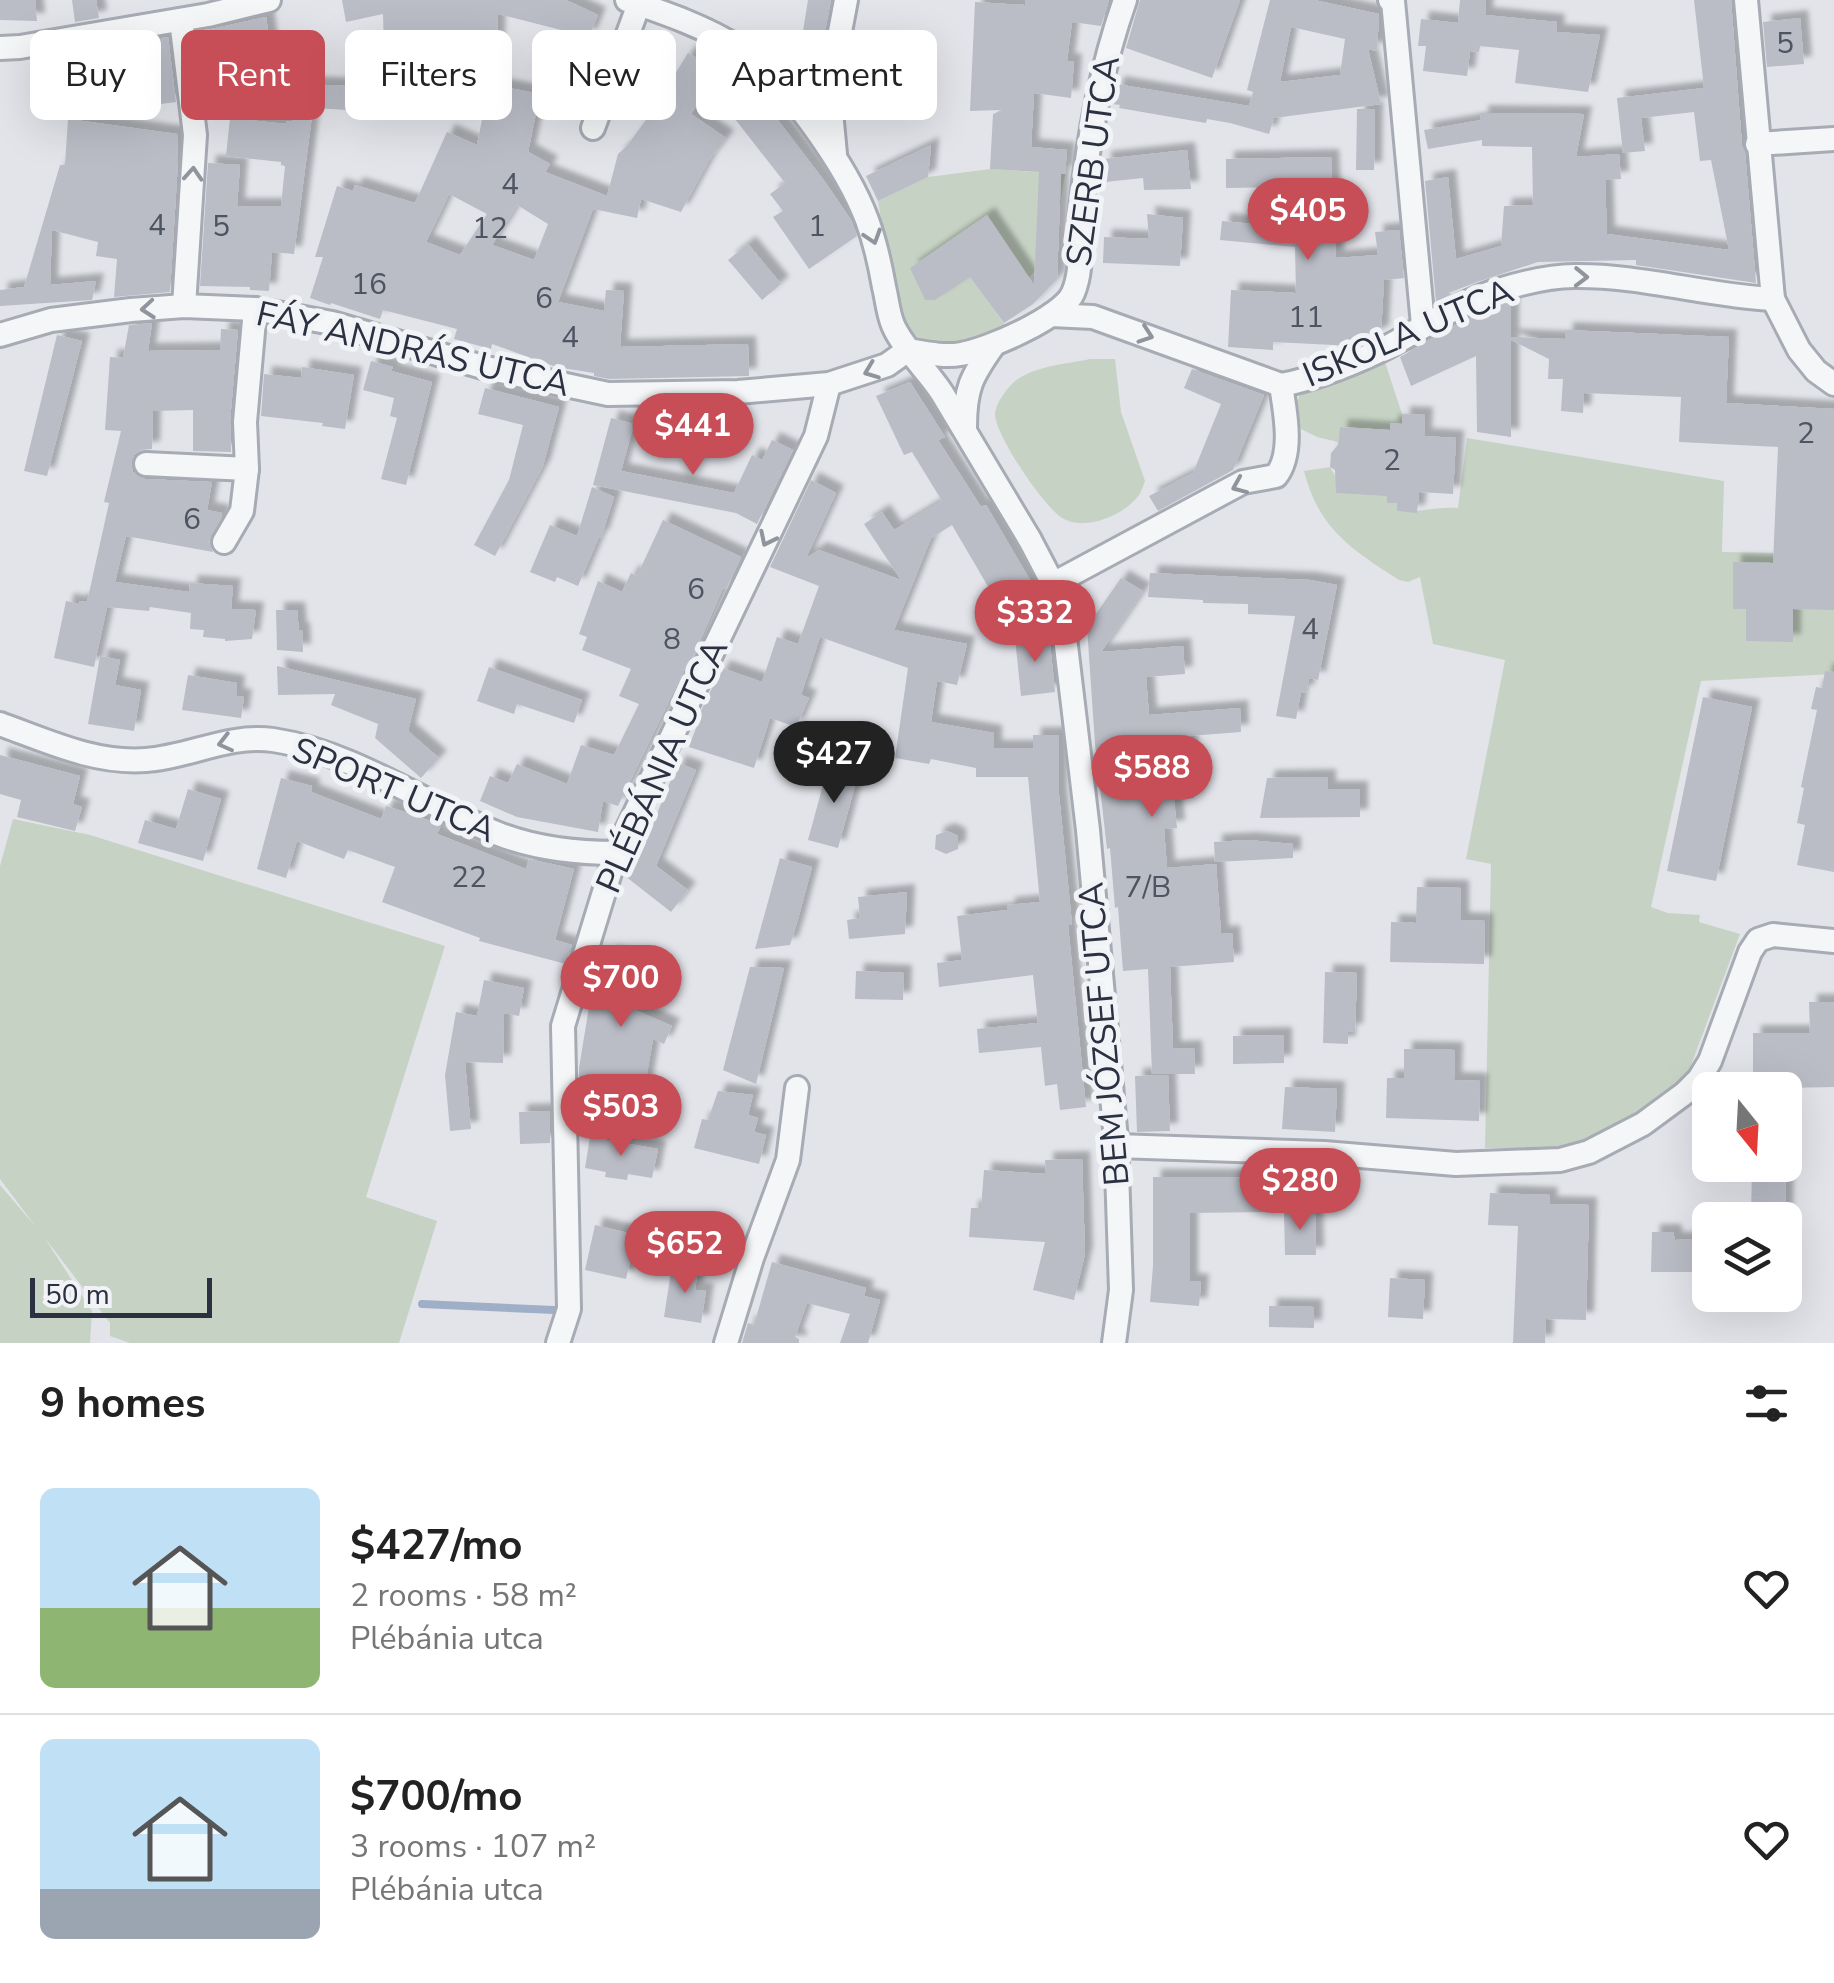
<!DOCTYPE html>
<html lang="en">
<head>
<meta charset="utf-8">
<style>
  body { margin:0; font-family:"Nunito Sans",sans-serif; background:#f6f6f6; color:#222; height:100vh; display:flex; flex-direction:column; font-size:38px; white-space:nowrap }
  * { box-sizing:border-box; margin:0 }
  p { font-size:32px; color:#767676 }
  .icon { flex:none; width:55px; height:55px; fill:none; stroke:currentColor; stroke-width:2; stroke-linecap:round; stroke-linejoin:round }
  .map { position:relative; height:1343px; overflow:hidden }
  .sheet { display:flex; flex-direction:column; background:#fff; flex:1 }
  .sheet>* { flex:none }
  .banner { position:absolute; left:30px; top:30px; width:1000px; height:90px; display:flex; gap:20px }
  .needle { width:65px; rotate:162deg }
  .controls { position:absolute; left:1692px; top:1072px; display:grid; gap:20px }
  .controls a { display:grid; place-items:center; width:110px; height:110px; border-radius:15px; background:#fff; box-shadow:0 10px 40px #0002; font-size:50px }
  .scale { position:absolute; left:30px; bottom:25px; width:182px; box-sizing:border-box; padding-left:10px; border:5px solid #2b3141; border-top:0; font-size:28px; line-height:35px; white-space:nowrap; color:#2b3141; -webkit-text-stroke:8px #f2f3f7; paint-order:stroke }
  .price { position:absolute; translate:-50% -85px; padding:0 22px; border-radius:35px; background:#c74e57; color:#fff; font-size:32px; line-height:65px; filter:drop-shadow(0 2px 5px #0008) }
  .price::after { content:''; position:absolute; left:50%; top:60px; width:30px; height:22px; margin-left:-15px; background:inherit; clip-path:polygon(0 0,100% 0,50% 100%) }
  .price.active { background:#222; color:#fff }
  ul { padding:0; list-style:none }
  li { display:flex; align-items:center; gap:30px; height:250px; padding:0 40px }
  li+li { border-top:2px solid #e0e0e0 }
  li span { display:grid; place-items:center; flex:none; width:280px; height:200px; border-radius:15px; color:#555 }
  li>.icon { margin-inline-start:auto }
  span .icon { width:120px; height:120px; fill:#fffc; stroke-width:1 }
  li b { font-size:42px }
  h2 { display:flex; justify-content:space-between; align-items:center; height:120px; padding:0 40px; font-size:42px }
  .chip { padding:0 35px; border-radius:15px; background:#fff; box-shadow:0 10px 40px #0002; font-size:35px; line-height:90px }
  .chip.active { background:#c74e57; color:#fff }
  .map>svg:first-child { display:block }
  .green { fill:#c6d3c4 }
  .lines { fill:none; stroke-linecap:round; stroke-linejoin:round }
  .stream { stroke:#9fafc8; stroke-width:8 }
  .building { fill:#babdc6; fill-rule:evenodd; filter:url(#shadow) }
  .minor-casing { stroke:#a7abb4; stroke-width:28 }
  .minor { stroke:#f5f6f8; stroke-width:22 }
  .oneway { stroke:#90949c }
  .labels { text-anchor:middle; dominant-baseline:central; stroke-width:10; stroke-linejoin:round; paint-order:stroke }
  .number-label { font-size:30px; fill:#4f5462 }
  .street-label { font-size:35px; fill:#2b3141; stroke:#f2f3f7 }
</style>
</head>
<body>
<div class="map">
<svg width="1834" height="1343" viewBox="0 0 1834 1343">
  <defs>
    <filter id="shadow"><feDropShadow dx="8" dy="-8" stdDeviation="2.5" flood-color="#0004"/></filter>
  </defs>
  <rect width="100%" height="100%" fill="#e2e4ea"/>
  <g class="green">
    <path d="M990 169 1065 174 1060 205 1039 204 1035 271 1022 285 988 301 1005 325C987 331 964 342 945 342 933 343 917 340 909 331 893 312 883 229 878 201L928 177Z"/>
    <path d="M1090 359H1115L1121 412 1145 481C1144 484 1141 492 1139 495 1125 515 1085 532 1062 518 1044 507 995 435 995 414 996 403 1007 388 1015 381 1035 366 1066 364 1090 359Z"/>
    <polygon points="1384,359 1402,414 1402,424 1391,423 1390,430 1341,427 1338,442 1317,437 1295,426 1297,401 1302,390"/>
    <path d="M1467 438 1724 481 1722 552 1834 554V674L1701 681 1651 907 1668 913 1700 915 1699 922 1740 934 1690 1068 1676 1086 1655 1106 1592 1139 1558 1148H1485L1491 864 1466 859 1505 660 1433 644 1420 577 1408 582 1399 580C1351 549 1319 529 1304 471L1330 467 1336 477 1387 496V503H1397L1398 511C1419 513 1437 506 1458 508Z"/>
    <polygon points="13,819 90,835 445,946 366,1197 437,1221 399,1343 130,1343 110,1336 110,1323 44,1237 92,1311 90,1343 0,1343 0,1185 36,1227 0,1179 0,866"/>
  </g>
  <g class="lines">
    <polyline class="stream" points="422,1304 554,1310"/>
  </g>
  <g class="building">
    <polygon points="0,0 35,0 37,21 0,20"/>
    <polygon points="72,0 96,0 99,18 75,22"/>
    <polygon points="342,0 566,0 598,15 589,37 498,14 496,63 447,61 448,80 414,80 415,114 313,108 294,254 272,252 269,291 250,290 250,287 200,286 208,163 240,165 237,206 281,206 285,166 281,165 281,162 226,156 230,118 286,124 287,121 292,121 296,84 385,87 383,14 346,22"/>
    <polygon points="808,0 831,0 820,57 800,50"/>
    <polygon points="1026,0 1109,0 1101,26 1072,22 1067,61 1074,62 1071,98 1034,93 1031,147 1067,150 1065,174 1061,174 1057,279 1033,304 1004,323 970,277 935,300 925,300 910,268 987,215 1034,285 1039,172 990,169 993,114 1002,110 970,111 975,2 1025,5"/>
    <polygon points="1140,0 1240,0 1212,78 1126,48"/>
    <path d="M1270 0H1314L1379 14 1377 51 1368 49 1381 104 1274 118 1269 134 1230 123 1207 119 1206 123 1119 108 1120 105 1112 104 1116 84 1249 106 1253 92 1247 90ZM1291 27 1345 39 1340 75 1280 82Z"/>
    <polygon points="1460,0 1486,0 1485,15 1557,22 1556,32 1600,35 1588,92 1515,83 1519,50 1480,46 1479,52 1470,51 1467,76 1423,71 1426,46 1418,46 1421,19 1458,23"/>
    <polygon points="1694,0 1731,0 1742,146 1745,152 1756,283 1636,265 1636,260 1538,262 1480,281 1448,293 1452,294 1436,302 1425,181 1448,177 1456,259 1501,246 1504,206 1533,205 1532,147 1482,146 1482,140 1428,149 1424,130 1481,120 1480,113 1584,114 1576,157 1619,154 1621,179 1605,180 1607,234 1729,250 1711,160 1700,161 1694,112 1641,118 1645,151 1623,153 1617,98 1704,88"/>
    <polygon points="266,17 273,64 203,75 198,32"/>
    <polygon points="1800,18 1804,64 1767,67 1763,22"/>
    <polygon points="168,37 176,102 69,116 74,53"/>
    <polygon points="875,52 875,67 904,66 905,94 900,94 900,113 850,114 849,63 851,53"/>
    <path d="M688 53 718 70 691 114 726 138 709 160 681 212 641 199 637 218 593 209 558 302 604 311 606 290 624 291 620 347 748 344 749 376 609 379 594 376V373L556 367 492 344 491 349 454 339 457 329 383 310 380 319 331 303 330 305 310 298 323 257H315L337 186 353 191 355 185 415 203 447 132 477 145 489 84 540 94 528 152 550 164 545 172 607 196 618 154 627 146 651 113ZM449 194 487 214 460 255 426 242ZM517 205 548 224 534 260 492 245Z"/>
    <polygon points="761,98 825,182 851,220 857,236 809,269 773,217 783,211 770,194 785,183 735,119"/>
    <polygon points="1357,109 1375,109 1374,170 1356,170"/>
    <polygon points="68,119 177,134 178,161 170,292 114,297 117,259 96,256 98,242 52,230 50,285 96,281 92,300 0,306 0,290 24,287 60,165 65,165"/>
    <polygon points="931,145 928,177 878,201 866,176"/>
    <polygon points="1187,150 1191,189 1144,190 1143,178 1105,182 1103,159"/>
    <polygon points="1331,157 1336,258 1378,255 1375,232 1399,230 1404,278 1384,280 1381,333 1370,338 1354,338 1354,346 1273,342 1273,350 1228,347 1231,290 1296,293 1295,247 1220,240 1222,221 1283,227 1280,187 1226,188 1226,159"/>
    <polygon points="1147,214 1183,218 1180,266 1103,263 1104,237 1149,239"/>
    <polygon points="748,244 781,284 762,300 728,260"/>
    <polygon points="1507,303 1511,304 1511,337 1565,339 1565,330 1729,337 1726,403 1834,409 1834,610 1793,609 1793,642 1746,641 1746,609 1733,609 1733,562 1773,563 1778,447 1679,442 1681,397 1584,393 1583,413 1561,411 1563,379 1548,379 1549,359 1511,340 1511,437 1477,432 1476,356 1411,386 1400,357 1463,321"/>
    <polygon points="152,323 148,351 220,350 221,329 238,330 230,421 231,452 193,451 193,410 153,411 152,449 140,450 134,455 131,464 133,472 145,479 212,482 207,510 222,513 222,516 209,541 213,552 126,536 115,582 189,592 190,583 233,586 231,609 256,610 252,639 225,641 225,639 203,637 204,630 190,629 191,613 150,607 149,611 107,607 94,667 54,658 66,601 79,604 80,601 87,602 109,503 104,502 121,431 105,430 110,357 123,358 129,325"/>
    <polygon points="57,335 82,341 47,476 24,471"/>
    <polygon points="371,361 393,367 391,371 432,382 406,485 381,479 397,418 390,416 394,398 363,390"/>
    <polygon points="302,367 354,375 345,429 322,426 323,423 261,416 264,374 301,378"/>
    <polygon points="1192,369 1264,395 1233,470 1158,511 1149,496 1193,473 1221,404 1184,388"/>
    <polygon points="910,382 945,437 938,440 981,507 986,505 1041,599 1007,619 952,525 931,538 894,630 967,644 957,685 937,681 931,722 994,733 994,748 1033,748 1033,735 1059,735 1059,795 1072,924 1068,925 1086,1107 1060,1110 1057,1084 1045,1086 1041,1047 979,1053 977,1029 1038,1023 1033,975 939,987 937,963 962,960 957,916 1007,910 1007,905 1040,902 1028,777 976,777 976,768 931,759 929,764 895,758 908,668 820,637 801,695 809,698 796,727 770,718 754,768 689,747 696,728 693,727 722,668 762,682 777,637 798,644 819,586 770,567 811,480 836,493 806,558 819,550 901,580 864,524 882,512 894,530 942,501 912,452 904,455 876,396"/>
    <polygon points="485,388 559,407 543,466 495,556 474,545 509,480 523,425 478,414"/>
    <polygon points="1402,414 1425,415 1424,436 1456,438 1453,494 1419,492 1417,513 1397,511 1397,503 1387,503 1387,496 1336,493 1335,470 1330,467 1331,453 1338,445 1340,427 1390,430 1390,423 1402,424"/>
    <polygon points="611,418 634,424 621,471 734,493 752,455 762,460 772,440 793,450 757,524 736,513 593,485"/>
    <polygon points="592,487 614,497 601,538 599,537 578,586 557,577 555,582 530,572 550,525 577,536"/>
    <polygon points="663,520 741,557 726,589 723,588 691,661 689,660 618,806 603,801 598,832 517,817 480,801 490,776 508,783 517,764 567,784 581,745 614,755 639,704 619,696 631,669 582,650 587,637 579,634 598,581 622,592 631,573 637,576"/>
    <polygon points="1150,573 1310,580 1337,585 1318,680 1309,678 1306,693 1301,692 1296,719 1276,716 1295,616 1248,614 1248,604 1203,603 1203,600 1148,597"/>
    <polygon points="1121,578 1143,591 1101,652 1183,646 1185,674 1146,677 1149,715 1240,708 1241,732 1189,736 1194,798 1174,800 1177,828 1164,829 1167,868 1216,864 1221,934 1232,933 1234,962 1170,967 1173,1049 1194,1048 1195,1074 1152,1074 1148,969 1123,971 1118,907 1115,908 1110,848 1107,849 1095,744 1087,627"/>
    <polygon points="276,610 297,610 299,631 302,630 303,652 277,650"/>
    <polygon points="1049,634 1055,692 1021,696 1015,638"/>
    <polygon points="100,656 120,660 115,685 141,690 134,731 88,724"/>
    <polygon points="277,666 416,699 408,731 439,758 421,778 375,738 378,724 331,705 335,694 278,695"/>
    <polygon points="489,667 582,700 574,723 517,704 514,714 477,701"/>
    <polygon points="1825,671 1834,672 1834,872 1797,865 1805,825 1797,823 1804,788 1801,787 1817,710 1811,709 1816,687 1822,688"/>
    <polygon points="188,675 237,683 236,696 244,697 241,718 182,710"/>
    <polygon points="1703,697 1752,707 1716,881 1667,871"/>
    <polygon points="0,755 80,776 73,804 82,807 75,831 17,817 21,800 0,794"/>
    <polygon points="678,763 696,770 656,866 688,890 671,912 625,876 639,857"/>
    <polygon points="829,763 859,771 838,848 808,840"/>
    <polygon points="1328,777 1328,789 1360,789 1360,817 1260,818 1267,778"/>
    <polygon points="281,778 312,786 311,792 381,819 386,806 417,816 441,825 437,834 526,869 529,859 574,869 555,940 572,945 566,964 479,941 480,938 382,902 395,867 348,850 344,859 297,841 286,878 257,869"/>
    <polygon points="188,789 221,799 203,861 138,843 145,820 176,829"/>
    <polygon points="947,831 958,836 958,849 946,854 935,849 936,835"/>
    <polygon points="1248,840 1293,844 1293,858 1215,862 1214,842"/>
    <polygon points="780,858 812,867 797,923 790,945 755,949"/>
    <polygon points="1417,887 1461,888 1461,920 1485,921 1484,964 1390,962 1391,922 1416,923"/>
    <polygon points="907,892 905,934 849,939 847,920 860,918 858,897"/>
    <polygon points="610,953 652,969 635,1010 672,1026 664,1044 653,1039 644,1091 579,1080 579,1068 590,1001 605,1004 612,976 602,974"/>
    <polygon points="750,967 784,968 756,1084 723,1070"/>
    <polygon points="856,971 904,973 903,1000 855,999"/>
    <polygon points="1325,972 1357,973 1355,1032 1348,1031 1348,1044 1323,1043"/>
    <polygon points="484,980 524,988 519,1016 504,1013 503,1063 465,1062 471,1129 450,1131 445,1075 456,1012 477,1016"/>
    <polygon points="1809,1002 1834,1002 1834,1087 1785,1088 1785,1075 1753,1075 1753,1033 1810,1033"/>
    <polygon points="1284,1035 1284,1063 1233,1064 1233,1036"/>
    <polygon points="1404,1049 1455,1050 1454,1080 1480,1081 1479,1121 1386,1118 1387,1078 1404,1078"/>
    <polygon points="1168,1075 1170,1131 1137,1132 1135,1076"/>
    <polygon points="1285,1087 1337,1089 1335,1132 1282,1129"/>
    <polygon points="718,1091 753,1095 748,1115 758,1118 754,1132 766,1135 759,1164 694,1148 702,1119 708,1120"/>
    <polygon points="550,1111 550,1143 520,1144 519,1112"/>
    <polygon points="590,1137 658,1149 652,1178 628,1174 627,1180 605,1177 606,1172 585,1168"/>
    <polygon points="1082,1159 1085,1254 1074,1300 1033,1290 1045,1242 969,1237 971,1208 981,1208 984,1170 1046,1174 1045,1160"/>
    <polygon points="1752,1165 1786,1165 1785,1220 1751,1220"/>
    <polygon points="1153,1177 1268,1177 1268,1212 1190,1213 1190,1281 1201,1282 1199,1306 1150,1302 1153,1266"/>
    <polygon points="1490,1193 1550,1195 1549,1204 1589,1205 1586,1320 1546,1319 1545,1343 1513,1343 1518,1226 1488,1225"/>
    <polygon points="1284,1212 1315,1212 1316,1255 1285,1255"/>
    <polygon points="595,1225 636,1235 626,1279 585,1270"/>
    <polygon points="1652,1232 1673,1232 1675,1240 1710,1239 1710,1272 1651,1272"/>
    <polygon points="772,1262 866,1288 864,1296 880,1300 868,1343 840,1343 850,1314 807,1303 795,1337 799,1339 799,1343 742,1343 748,1323 754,1325"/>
    <polygon points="672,1265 698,1269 695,1290 706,1291 701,1323 664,1317"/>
    <polygon points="1390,1278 1425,1280 1423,1319 1388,1317"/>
    <polygon points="1269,1306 1314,1307 1314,1328 1269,1327"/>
  </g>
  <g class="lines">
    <defs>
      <g id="minor">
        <path d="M627 0C665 13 706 27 740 49 786 78 848 169 867 220 875 242 880 264 884 287 887 299 888 313 893 325 902 347 928 371 942 393L1030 540 1053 584 1064 629 1088 830 1116 1140 1121 1290 1114 1343"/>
        <polyline points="1390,0 1393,1 1423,325"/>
        <polyline points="1746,0 1773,299 1799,350 1816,371 1834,384"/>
        <polyline points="181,20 195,135 184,306"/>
        <polyline points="0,48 20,47 208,15 269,0"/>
        <polyline points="593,128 639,4"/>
        <polyline points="1757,144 1834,139"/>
        <polyline points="835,154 829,90 846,0"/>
        <polyline points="1051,315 1093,317 1281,385"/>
        <polyline points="0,335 51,320 131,310 184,306 255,309 332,323 486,368 608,394 738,392 829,384 887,365 908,350"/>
        <path d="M908 350C926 353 944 357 961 354 987 350 1063 317 1073 293 1084 267 1078 237 1081 210 1088 138 1101 68 1125 0"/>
        <path d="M1281 385C1315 379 1358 362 1389 346 1425 327 1460 302 1499 290 1522 283 1550 276 1574 276 1641 275 1707 296 1773 299"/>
        <path d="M965 427C965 389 971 377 993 346"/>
        <polyline points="146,464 247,469 245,422 255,309"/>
        <polyline points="224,542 242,511 247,469"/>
        <path d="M1053 584 1243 482 1276 476C1294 453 1285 412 1281 385"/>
        <path d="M0 724C47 741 95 764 146 760 189 757 229 734 273 740 353 752 423 803 496 833 533 848 577 853 616 853"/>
        <polyline points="1116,1146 1324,1153 1456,1164 1560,1160 1589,1152 1643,1124 1685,1093 1699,1079 1710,1061 1750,952 1758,940 1773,935 1834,941"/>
        <polyline points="558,1343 569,1309 563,1026 616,853 816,436 829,384"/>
        <polyline points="726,1343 752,1258 788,1160 797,1088"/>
      </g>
    </defs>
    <use href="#minor" class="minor-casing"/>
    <use href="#minor" class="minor"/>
  </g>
  <defs><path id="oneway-chevron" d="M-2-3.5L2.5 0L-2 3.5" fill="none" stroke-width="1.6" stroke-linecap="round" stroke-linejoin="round" transform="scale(2.5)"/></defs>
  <g class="oneway">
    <use href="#oneway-chevron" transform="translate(193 174) rotate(-86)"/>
    <use href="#oneway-chevron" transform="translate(873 237) rotate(72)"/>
    <use href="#oneway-chevron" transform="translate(1581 277) rotate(1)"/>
    <use href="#oneway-chevron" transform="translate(148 309) rotate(175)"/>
    <use href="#oneway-chevron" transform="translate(1146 335) rotate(19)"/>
    <use href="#oneway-chevron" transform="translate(871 371) rotate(159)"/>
    <use href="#oneway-chevron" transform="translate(1239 486) rotate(157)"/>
    <use href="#oneway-chevron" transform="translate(767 539) rotate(116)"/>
    <use href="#oneway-chevron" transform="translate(225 743) rotate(166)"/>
  </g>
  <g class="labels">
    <g class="number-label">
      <text x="1785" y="43">5</text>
      <text x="510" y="184">4</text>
      <text x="157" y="225">4</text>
      <text x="221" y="226">5</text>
      <text x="817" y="226">1</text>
      <text x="490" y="228">12</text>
      <text x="369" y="284">16</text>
      <text x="544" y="298">6</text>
      <text x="1306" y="317">11</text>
      <text x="570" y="337">4</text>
      <text x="1806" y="433">2</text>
      <text x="1392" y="460">2</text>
      <text x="192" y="519">6</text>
      <text x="696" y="589">6</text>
      <text x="1310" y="629">4</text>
      <text x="672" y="639">8</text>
      <text x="469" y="877">22</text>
      <text x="1148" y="887">7/B</text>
    </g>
    <g class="street-label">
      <text transform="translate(1093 161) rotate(-82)">SZERB UTCA</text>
      <text transform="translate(1408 333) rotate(-23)">ISKOLA UTCA</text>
      <text transform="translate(413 349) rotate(13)">FÁY ANDRÁS UTCA</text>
      <text transform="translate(662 766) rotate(-66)">PLÉBÁNIA UTCA</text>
      <text transform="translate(394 790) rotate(23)">SPORT UTCA</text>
      <text transform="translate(1104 1034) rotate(-95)">BEM JÓZSEF UTCA</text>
    </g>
  </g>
</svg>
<div class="controls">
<a><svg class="needle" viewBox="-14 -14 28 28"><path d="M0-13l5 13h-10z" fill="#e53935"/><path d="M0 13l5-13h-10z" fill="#767676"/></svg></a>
<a><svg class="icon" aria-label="layers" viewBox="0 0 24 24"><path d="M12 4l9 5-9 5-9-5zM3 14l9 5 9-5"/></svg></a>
</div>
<div class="scale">50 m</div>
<b class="price" style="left:1308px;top:263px">$405</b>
<b class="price" style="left:693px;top:478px">$441</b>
<b class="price" style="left:1035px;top:665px">$332</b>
<b class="price active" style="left:834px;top:806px">$427</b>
<b class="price" style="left:1152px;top:820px">$588</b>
<b class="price" style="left:621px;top:1030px">$700</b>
<b class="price" style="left:621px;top:1159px">$503</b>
<b class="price" style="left:1300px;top:1233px">$280</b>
<b class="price" style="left:685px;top:1296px">$652</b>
<div class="banner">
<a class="chip">Buy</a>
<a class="chip active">Rent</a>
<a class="chip">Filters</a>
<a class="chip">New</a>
<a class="chip">Apartment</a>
</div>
</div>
<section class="sheet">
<h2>9 homes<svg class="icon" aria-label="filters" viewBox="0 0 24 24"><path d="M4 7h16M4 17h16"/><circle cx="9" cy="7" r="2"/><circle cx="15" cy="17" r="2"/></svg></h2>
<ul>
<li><span style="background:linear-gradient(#bfe0f5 60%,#8fb573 0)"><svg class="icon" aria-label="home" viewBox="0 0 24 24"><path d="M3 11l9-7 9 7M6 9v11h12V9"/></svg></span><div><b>$427/mo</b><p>2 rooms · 58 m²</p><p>Plébánia utca</p></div><svg class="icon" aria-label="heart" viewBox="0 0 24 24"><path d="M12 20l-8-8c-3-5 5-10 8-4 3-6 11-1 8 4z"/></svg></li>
<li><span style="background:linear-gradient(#bfe0f5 75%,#9aa5b1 0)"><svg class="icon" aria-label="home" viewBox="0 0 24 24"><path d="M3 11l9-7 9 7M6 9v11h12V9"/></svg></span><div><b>$700/mo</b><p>3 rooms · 107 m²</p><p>Plébánia utca</p></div><svg class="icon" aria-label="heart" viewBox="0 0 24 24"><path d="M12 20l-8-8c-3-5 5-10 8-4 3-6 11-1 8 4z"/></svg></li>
</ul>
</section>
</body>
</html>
